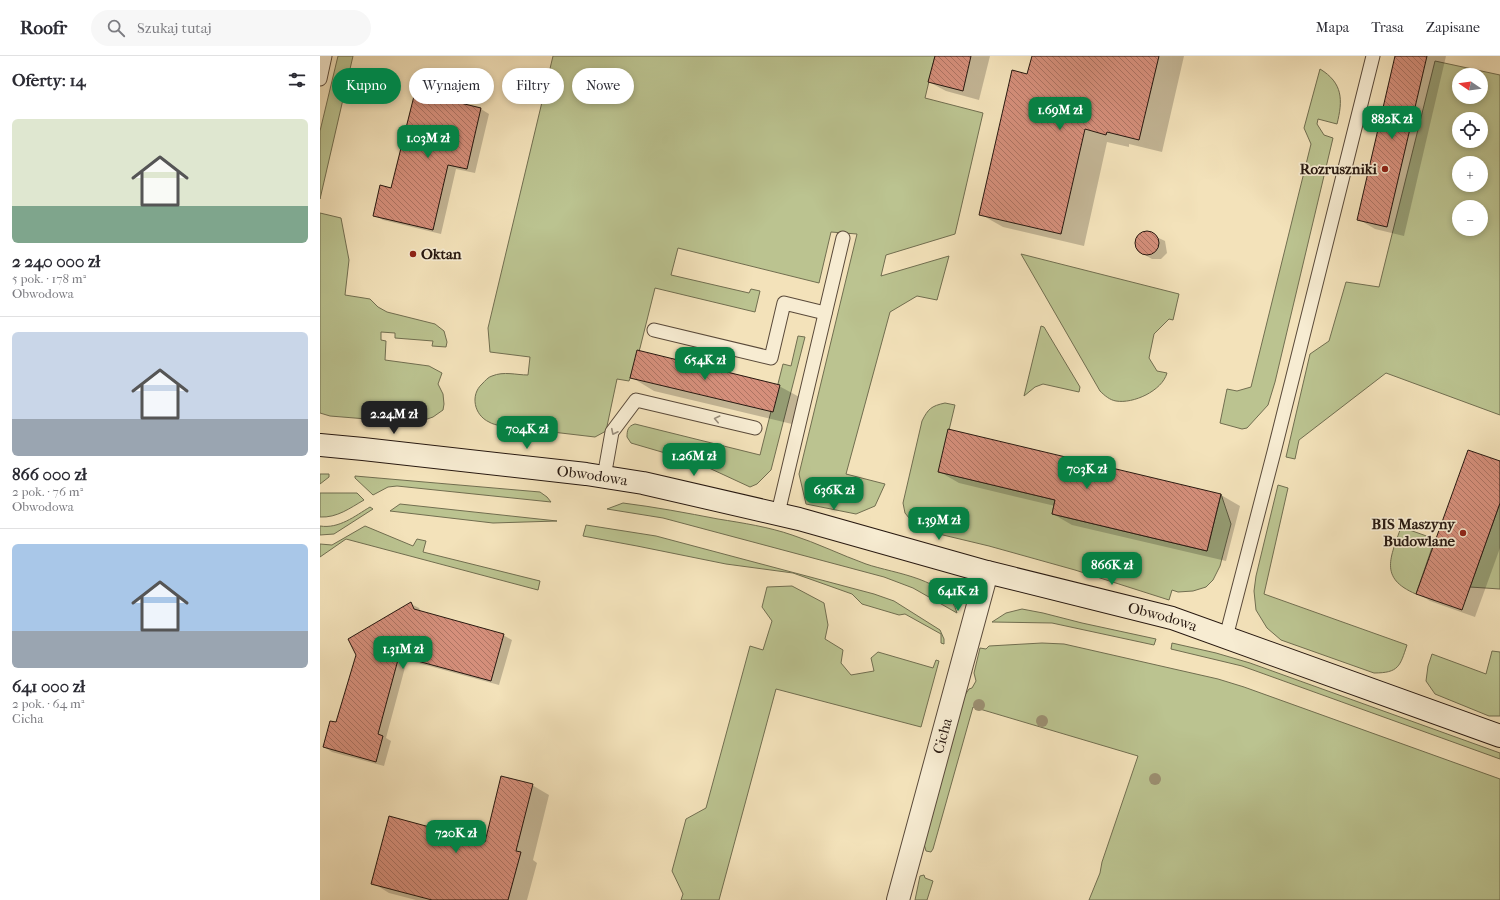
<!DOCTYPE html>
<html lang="pl">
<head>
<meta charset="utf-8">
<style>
  body { margin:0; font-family:"IM FELL French Canon",serif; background:#f7f7f7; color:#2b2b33; height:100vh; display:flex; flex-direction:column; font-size:15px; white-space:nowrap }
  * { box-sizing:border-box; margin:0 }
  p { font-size:13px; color:#7c7c81 }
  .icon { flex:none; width:22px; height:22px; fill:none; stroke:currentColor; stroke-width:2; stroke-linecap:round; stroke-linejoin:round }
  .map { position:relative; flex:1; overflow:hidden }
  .panel { display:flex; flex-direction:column; background:#fff; width:320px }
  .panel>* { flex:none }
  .guide { position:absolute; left:12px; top:12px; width:380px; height:36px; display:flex; gap:8px }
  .needle { width:26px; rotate:283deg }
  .controls { position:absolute; left:1132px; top:12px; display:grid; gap:8px }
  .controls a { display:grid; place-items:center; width:36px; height:36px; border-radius:50%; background:#fff; box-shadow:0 2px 6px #0003; font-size:20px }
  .price { position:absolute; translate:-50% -34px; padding:0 9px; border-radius:8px; background:#0b8043; color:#fff; font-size:13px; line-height:26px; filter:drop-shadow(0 1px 2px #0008) }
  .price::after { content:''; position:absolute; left:50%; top:24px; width:12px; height:9px; margin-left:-6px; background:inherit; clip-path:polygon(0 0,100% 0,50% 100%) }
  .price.active { background:#222; color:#fff }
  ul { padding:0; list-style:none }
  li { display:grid; align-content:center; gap:8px; height:212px; padding:0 12px }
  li+li { border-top:1px solid #e1e1e2 }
  li span { display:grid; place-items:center; height:124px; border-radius:6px; color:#555 }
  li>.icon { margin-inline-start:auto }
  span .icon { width:72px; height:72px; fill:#fffc; stroke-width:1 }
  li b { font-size:17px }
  h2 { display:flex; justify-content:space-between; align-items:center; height:48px; padding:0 12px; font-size:17px }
  .chip { padding:0 14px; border-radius:18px; background:#fff; box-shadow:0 2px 6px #0003; font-size:14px; line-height:36px }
  .chip.active { background:#0b8043; color:#fff }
  header { display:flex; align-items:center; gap:24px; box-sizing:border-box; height:56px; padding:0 20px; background:#fff; border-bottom:1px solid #e1e1e2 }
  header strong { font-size:19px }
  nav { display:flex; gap:22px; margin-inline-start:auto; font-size:14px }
  .search { width:280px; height:36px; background:#f7f7f7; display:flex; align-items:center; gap:10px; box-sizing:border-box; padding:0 14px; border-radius:22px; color:#7c7c81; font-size:15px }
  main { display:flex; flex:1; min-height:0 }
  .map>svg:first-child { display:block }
  .green { fill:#bbc390; stroke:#716e50; fill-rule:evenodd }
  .shadow { fill:#0003 }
  .building { fill:url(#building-back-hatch); stroke:#271810 }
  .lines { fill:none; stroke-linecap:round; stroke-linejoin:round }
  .service-casing { stroke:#5a4a3a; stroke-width:15 }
  .minor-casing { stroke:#5a4a3a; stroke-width:24 }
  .secondary-casing { stroke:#271810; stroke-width:24 }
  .service { stroke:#f7ecd2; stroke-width:13 }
  .minor { stroke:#f7ecd2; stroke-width:22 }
  .secondary { stroke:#f7ecd2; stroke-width:22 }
  .tree { fill:#9b8f71 }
  .oneway { stroke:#998d7b }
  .poi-dot { fill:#8f2418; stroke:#f7ecd2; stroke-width:1.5 }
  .labels { text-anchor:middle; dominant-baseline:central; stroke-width:3.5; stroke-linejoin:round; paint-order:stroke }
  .poi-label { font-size:15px; font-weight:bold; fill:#271810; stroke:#f7ecd2; text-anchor:end }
  .street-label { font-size:15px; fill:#271810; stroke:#f7ecd2 }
</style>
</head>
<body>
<header>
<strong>Roofr</strong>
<div class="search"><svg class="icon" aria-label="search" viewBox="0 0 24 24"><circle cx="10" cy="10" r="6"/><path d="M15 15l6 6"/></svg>Szukaj tutaj</div>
<nav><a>Mapa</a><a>Trasa</a><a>Zapisane</a></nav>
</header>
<main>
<section class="panel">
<h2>Oferty: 14<svg class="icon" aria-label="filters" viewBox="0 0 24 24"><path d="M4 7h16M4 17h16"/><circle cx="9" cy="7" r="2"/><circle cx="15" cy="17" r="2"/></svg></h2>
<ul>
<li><span style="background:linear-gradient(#dfe7d0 70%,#7fa58c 0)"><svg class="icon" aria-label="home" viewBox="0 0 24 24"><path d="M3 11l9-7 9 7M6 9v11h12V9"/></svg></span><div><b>2 240 000 zł</b><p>5 pok. · 178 m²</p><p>Obwodowa</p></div></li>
<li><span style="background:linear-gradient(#c9d6e8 70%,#9aa5b1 0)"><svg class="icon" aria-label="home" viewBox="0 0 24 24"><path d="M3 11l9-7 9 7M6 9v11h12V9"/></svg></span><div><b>866 000 zł</b><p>2 pok. · 76 m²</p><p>Obwodowa</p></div></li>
<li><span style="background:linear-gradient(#a9c7e8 70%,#9aa5b1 0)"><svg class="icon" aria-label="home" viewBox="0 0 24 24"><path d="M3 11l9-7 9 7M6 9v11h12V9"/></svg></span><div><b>641 000 zł</b><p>2 pok. · 64 m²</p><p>Cicha</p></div></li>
</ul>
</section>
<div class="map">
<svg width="1180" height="844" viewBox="0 0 1180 844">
  <defs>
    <pattern id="building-back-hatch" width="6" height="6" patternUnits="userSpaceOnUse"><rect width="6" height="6" fill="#d58f7b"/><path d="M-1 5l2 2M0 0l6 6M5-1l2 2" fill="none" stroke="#ad7463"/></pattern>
  </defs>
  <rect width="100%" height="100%" fill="#f3e2ba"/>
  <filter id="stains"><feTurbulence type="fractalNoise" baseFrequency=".005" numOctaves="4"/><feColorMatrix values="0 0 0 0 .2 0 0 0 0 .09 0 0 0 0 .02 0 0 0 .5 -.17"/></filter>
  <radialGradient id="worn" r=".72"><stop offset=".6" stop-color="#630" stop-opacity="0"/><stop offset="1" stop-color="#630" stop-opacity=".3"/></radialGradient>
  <g class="green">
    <polygon points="18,0 33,0 0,143 0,75"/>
    <path d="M233 0H615L605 42 663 57 635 178 566 199 561 220 629 200 617 244 597 240 570 256 526 418 565 428 555 450 536 458 486 448 479 418 537 178 511 176 499 227 358 192 351 219 429 237 431 233 440 235 435 256 335 232 320 292 309 325 297 323 286 375 275 381 181 370C177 369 172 368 169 366 154 359 150 339 162 328 165 325 168 321 172 320 184 315 196 319 208 319L210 301 170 296 168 272Z"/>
    <path d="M1115 5 1180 19V359L1066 317 979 384 975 403 966 401 990 298 1009 285 1026 226 1059 231ZM1139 19H1161V41H1139ZM1139 63H1161V85H1139ZM1139 107H1161V129H1139ZM1139 151H1161V173H1139Z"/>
    <path d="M1000 13C1023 27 1023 44 1017 68L998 63 997 68 1004 79 1013 82 955 326 948 349 927 372 922 373 900 367 907 333 917 335 931 331 991 88 984 72Z"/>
    <polygon points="0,157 21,162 29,204 25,239 50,243 58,251 67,256 115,268 124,275 127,286 126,291 112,290 113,285 75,282 75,277 61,276 61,284 66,285 65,304 109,310 122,317 118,328 123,338 124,348 123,354 113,361 96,367 10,360 0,357"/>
    <path d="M701 198 859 238 853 264 849 263 834 278 829 302 837 315 847 317C842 335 813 348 796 345 790 344 785 340 780 335Z"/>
    <polygon points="721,270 724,271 760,331 759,336 723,328 715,331 704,340"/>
    <path d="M478 280 485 281 451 414 437 428 430 431 376 406 311 387 307 381C307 374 308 370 315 368L440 399 463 308 471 310Z"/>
    <path d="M625 347 635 349 619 416 735 444 732 458 887 495 901 438 911 468 900 510 893 524 886 531 873 535 858 536 852 534 849 544 755 514 669 490 598 473 585 457 583 447 602 365C608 353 611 350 625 347Z"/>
    <polygon points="0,418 9,418 9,421 0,428"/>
    <polygon points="35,420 220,436 227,441 231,446 77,430 68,431 53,439 35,422"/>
    <path d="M958 429 968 432 944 538 1087 589C1080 610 1079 617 1054 617L961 584 947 572 936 554 934 535 936 520Z"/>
    <path d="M0 437H37L44 444C30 452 17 462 0 461Z"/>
    <path d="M303 447C335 451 367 457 398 463 423 467 449 471 472 479 497 487 521 499 546 508 575 518 628 522 637 557L593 532 564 521 343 462 287 453Z"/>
    <polygon points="1180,447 1180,533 1150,531"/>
    <polygon points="80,448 237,465 173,467 70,455"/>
    <path d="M50 451 53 453 14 478 0 479V470C19 473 35 460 50 451Z"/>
    <polygon points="266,469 336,480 554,538 574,545 620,574 624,583 624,588 621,587 621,578 585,558 579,559 542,548 532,538 473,517 406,508 317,490 263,480"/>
    <polygon points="45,470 93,490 97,483 106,485 103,496 220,525 218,534 26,483 0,501 0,488 12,489"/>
    <path d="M1081 471 1115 483 1096 538C1058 522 1071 501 1081 471Z"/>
    <polygon points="472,530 504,547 508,569 505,583 523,594 521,607 531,619 554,615 551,602 558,596 613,612 616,604 619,605 601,671 456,633 399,844 361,844 363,838 352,815 366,763 386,752 430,590 443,594 452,565 442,551 447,531"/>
    <polygon points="702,553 723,557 762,567 836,583 834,589 732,567 672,566 686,557"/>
    <polygon points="722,587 744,588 898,623 924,631 1180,723 1180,844 769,844 780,817 782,806 818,700 653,651 613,793 611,796 606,795 604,788 616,729 645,639 649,633 652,632 656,625 654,617 660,592 666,593 669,590"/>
    <polygon points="852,587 896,597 930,607 1180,697 1180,703 922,610 851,593"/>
    <polygon points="1172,595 1180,596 1180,660 1169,660 1115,638 1106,625 1108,610 1112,598 1166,618"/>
    <polygon points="604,819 605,822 613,825 607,844 595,844 600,820"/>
  </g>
  <g class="shadow">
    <polygon points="616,0 670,0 659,44 626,35 609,26"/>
    <polygon points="713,0 864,0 842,96 809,88 809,91 787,86 764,190 683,171 660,158 708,19"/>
    <polygon points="1076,0 1126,0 1084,180 1055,173 1038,163"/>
    <polygon points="96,37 161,53 169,58 155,117 136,113 121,178 63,164 54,159 72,133"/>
    <polygon points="826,176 845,185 847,197 841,203 832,203 820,196 815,189 817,181"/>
    <polygon points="311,321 459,330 483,343 476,369 334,335"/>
    <polygon points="1180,407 1180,492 1155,561 1110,545 1097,537"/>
    <polygon points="620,416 901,439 920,450 906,505 752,469 733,458 735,450 639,427"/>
    <polygon points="91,548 99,552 101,556 183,579 192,584 179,629 87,604 66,682 71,685 64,710 12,696 4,691"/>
    <polygon points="212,729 229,739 213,804 217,807 207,844 96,844 69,837 53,827 165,787"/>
  </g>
  <g class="building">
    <polygon points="615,0 651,0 643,35 608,26"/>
    <polygon points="712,0 839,0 819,84 787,76 786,79 765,73 741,178 659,159 692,14 707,18"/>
    <polygon points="1075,0 1107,0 1067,171 1037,164"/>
    <polygon points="95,36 161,52 147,113 128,109 113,174 53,160 60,129 71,132"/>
    <circle cx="827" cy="187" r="12"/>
    <polygon points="317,294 460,329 453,356 310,322"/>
    <polygon points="628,373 901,438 887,495 732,458 735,444 618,416"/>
    <polygon points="1148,394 1180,405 1180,447 1142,554 1096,538"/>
    <polygon points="91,546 94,553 184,578 171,625 79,600 58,678 63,680 56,706 3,691 10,665 16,666 36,599 28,583"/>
    <polygon points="181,720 213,728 196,795 201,796 188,844 112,844 51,828 69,760 165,786"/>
  </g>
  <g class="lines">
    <defs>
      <g id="service">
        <polyline points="0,23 5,0"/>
        <polyline points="334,274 451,302 464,247 505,257"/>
        <polyline points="284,421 292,376 316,344 435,372"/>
        <polyline points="458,457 523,182"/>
        <polyline points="906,581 954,396 1053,0"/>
      </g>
      <g id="minor">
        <path id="s1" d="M578 844 667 516"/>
      </g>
      <g id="secondary">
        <path id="s2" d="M0 389 43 393 266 418 323 427 479 463 667 516 852 562 1180 680"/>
      </g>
    </defs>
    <use href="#service" class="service-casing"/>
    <use href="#minor" class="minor-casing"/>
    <use href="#secondary" class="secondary-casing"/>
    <use href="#service" class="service"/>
    <use href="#minor" class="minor"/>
    <use href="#secondary" class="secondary"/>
  </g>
  <g class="tree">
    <circle cx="659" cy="649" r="6"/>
    <circle cx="722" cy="665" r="6"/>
    <circle cx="835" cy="723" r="6"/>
  </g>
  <defs><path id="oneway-chevron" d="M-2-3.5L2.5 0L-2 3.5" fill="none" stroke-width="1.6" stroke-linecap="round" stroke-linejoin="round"/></defs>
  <g class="oneway">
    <use href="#oneway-chevron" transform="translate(397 363) rotate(-167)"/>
    <use href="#oneway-chevron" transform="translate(294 376) rotate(116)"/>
  </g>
  <g class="poi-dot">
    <circle cx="1065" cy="113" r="4"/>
    <circle cx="93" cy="198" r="4"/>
    <circle cx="1143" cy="477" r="4"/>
  </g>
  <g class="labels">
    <g class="poi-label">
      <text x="1057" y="113">Rozruszniki</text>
      <text x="101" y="198" text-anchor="start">Oktan</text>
      <text x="1135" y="468">BIS Maszyny<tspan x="1135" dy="17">Budowlane</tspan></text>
    </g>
    <g class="street-label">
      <text stroke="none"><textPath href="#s2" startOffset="274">Obwodowa</textPath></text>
      <text stroke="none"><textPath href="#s2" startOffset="862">Obwodowa</textPath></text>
      <text stroke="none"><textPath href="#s1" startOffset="170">Cicha</textPath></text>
    </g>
  </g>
  <rect width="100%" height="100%" filter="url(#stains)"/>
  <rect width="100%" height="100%" fill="url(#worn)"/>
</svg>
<div class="controls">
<a><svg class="needle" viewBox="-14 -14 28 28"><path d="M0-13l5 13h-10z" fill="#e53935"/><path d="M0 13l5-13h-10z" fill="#7c7c81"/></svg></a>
<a><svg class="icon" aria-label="locate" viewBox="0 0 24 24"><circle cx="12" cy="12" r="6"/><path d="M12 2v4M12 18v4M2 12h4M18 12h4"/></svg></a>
<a>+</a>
<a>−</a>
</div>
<b class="price" style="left:740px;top:75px">1.69M zł</b>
<b class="price" style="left:1072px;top:84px">882K zł</b>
<b class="price" style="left:108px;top:103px">1.03M zł</b>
<b class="price" style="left:385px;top:325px">654K zł</b>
<b class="price active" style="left:74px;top:379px">2.24M zł</b>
<b class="price" style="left:207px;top:394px">704K zł</b>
<b class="price" style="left:374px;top:421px">1.26M zł</b>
<b class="price" style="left:767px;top:434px">703K zł</b>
<b class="price" style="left:514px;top:455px">636K zł</b>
<b class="price" style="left:619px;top:485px">1.39M zł</b>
<b class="price" style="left:792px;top:530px">866K zł</b>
<b class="price" style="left:638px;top:556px">641K zł</b>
<b class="price" style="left:83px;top:614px">1.31M zł</b>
<b class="price" style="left:136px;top:798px">720K zł</b>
<div class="guide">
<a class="chip active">Kupno</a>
<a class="chip">Wynajem</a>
<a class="chip">Filtry</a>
<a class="chip">Nowe</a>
</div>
</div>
</main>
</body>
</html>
